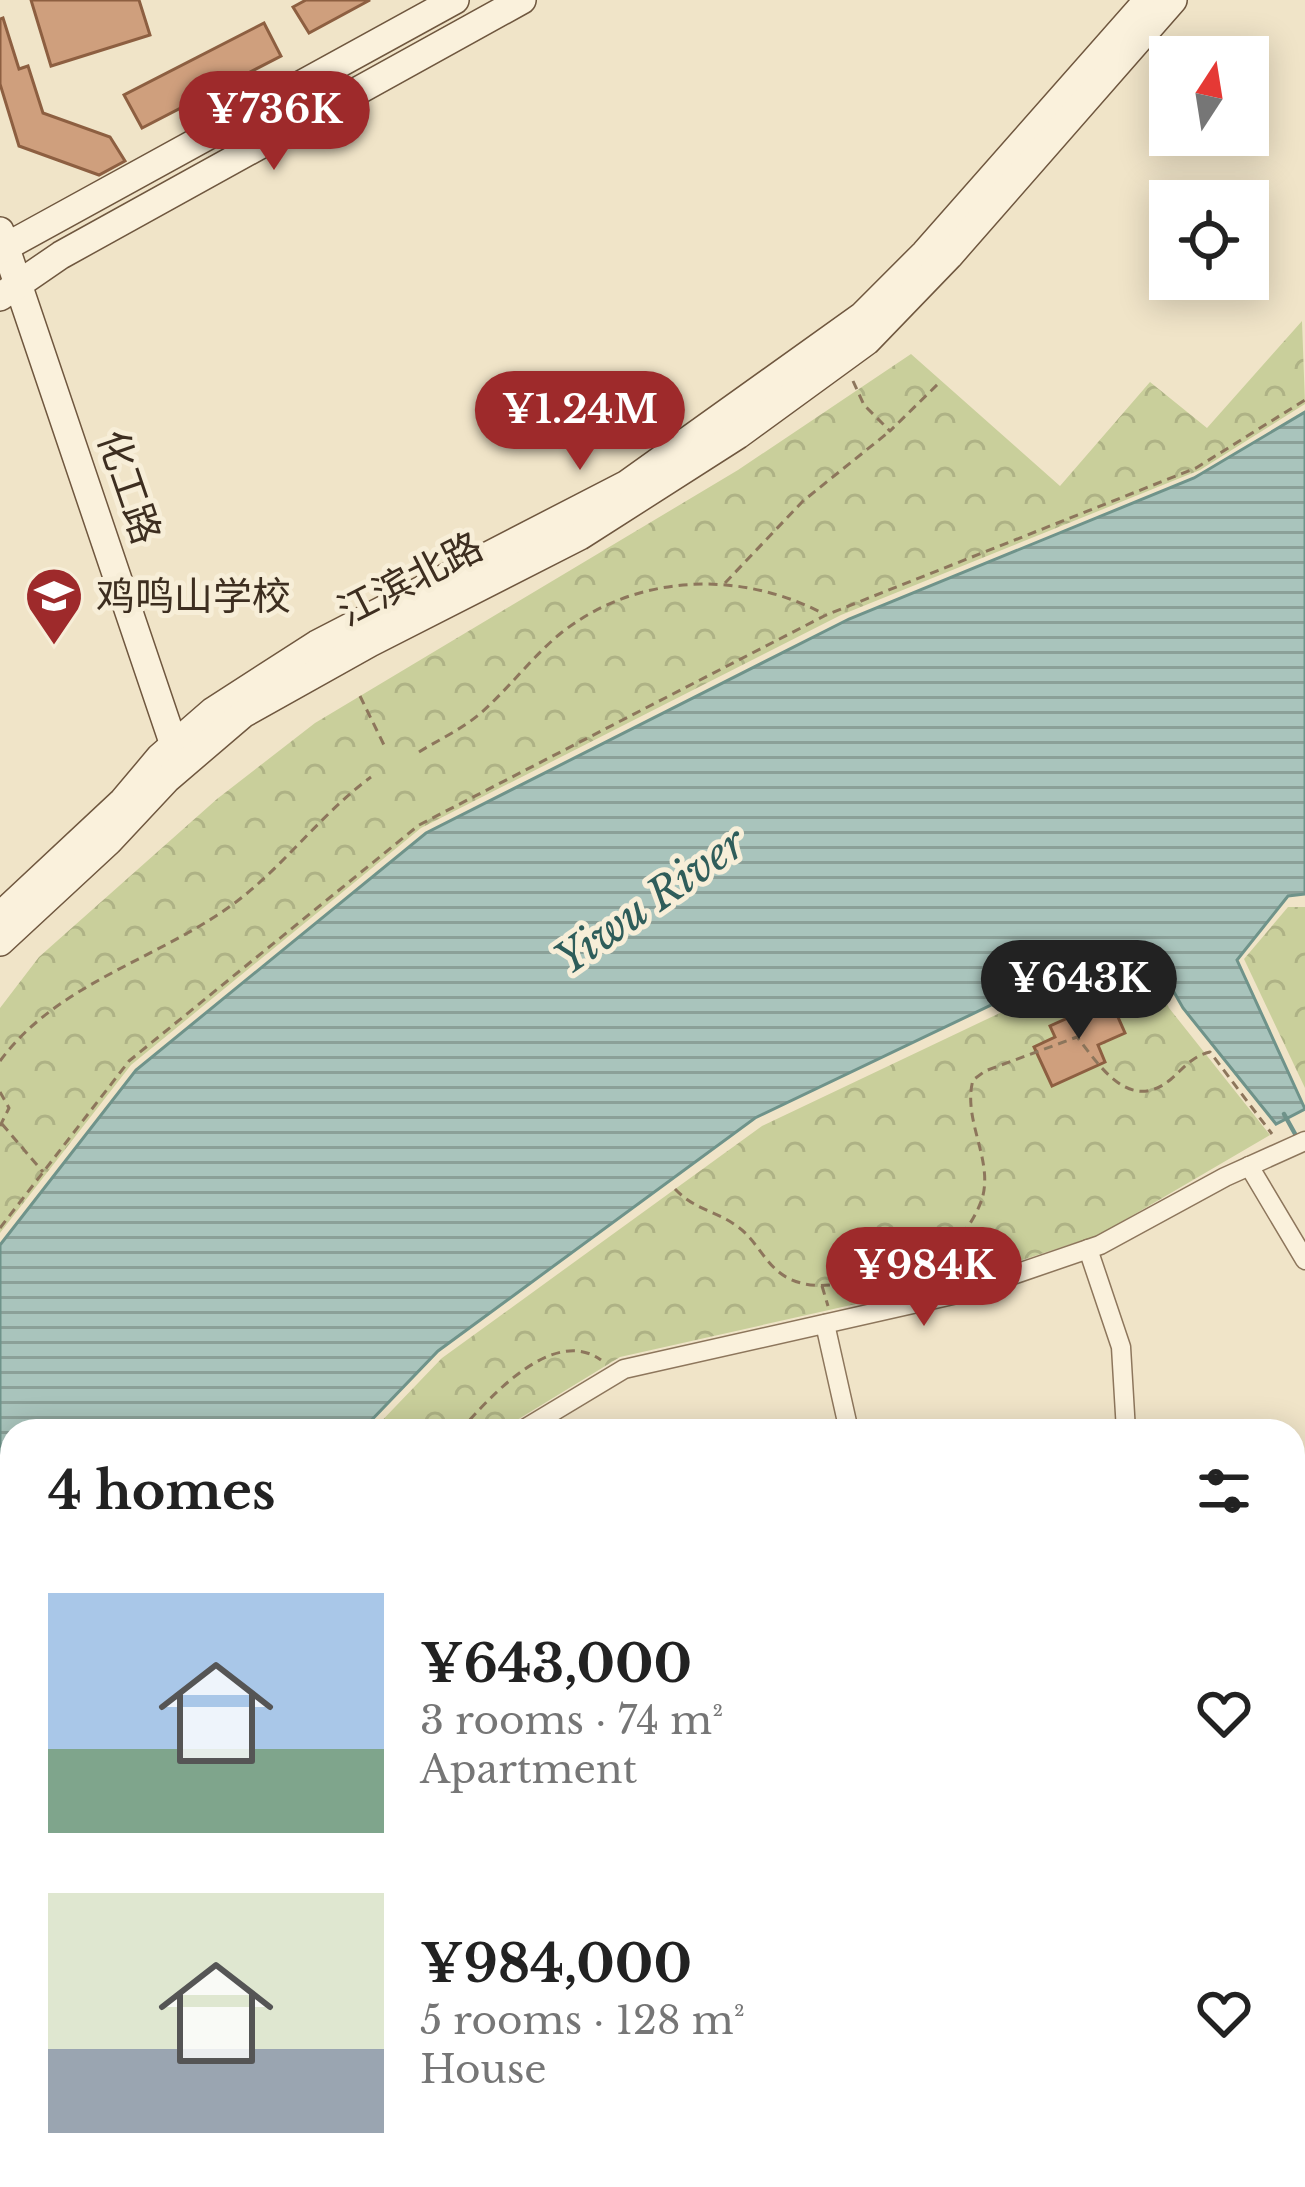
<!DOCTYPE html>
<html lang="en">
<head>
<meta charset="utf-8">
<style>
  body { margin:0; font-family:"Libre Baskerville","Noto Sans SC",serif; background:#f2f2f2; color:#222; height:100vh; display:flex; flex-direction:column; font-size:45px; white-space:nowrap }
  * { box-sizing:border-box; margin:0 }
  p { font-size:39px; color:#767676 }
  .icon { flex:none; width:66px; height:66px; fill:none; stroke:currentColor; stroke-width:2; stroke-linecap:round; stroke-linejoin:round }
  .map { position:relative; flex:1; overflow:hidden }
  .sheet { position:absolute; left:0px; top:1419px; width:1305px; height:768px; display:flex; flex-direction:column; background:#fff; border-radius:36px 36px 0 0; box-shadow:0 6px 30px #0003 }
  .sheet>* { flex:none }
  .needle { width:78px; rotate:12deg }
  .tools { position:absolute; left:1149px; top:36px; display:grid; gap:24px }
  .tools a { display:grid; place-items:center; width:120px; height:120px; border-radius:0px; background:#fff; box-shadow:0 6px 30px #0003; font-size:60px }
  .price { position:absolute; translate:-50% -102px; padding:0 27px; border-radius:42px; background:#9e2a2b; color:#fff; font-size:39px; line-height:78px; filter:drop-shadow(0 3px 6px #0008) }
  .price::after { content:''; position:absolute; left:50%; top:72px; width:36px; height:27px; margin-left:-18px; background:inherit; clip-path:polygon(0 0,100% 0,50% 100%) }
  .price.current { background:#222; color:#fff }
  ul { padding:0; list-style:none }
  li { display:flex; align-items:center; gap:36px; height:300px; padding:0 48px }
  li span { display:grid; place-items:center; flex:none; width:336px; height:240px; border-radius:0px; color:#555 }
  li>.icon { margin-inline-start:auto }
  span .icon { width:144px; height:144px; fill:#fffc; stroke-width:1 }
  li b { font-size:51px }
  h2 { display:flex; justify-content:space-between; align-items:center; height:144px; padding:0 48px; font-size:51px }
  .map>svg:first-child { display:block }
  .park { fill:url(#park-crowns) }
  .water { fill:url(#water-rules); stroke:#6f938a; stroke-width:3 }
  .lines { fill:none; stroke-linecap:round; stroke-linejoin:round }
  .stream { stroke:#6f938a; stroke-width:4.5 }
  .building { fill:#cf9f7d; stroke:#8d5f41; stroke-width:3 }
  .highway-tunnel { stroke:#ccc0a6; stroke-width:33; stroke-dasharray:33 16; stroke-linecap:butt }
  .street-casing { stroke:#8d765c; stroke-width:21 }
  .secondary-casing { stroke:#6f573f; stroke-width:30 }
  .highway-casing { stroke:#5b4430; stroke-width:36 }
  .path { stroke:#8d765c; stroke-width:3; stroke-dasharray:9 6; stroke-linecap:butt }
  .street { stroke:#faf1dc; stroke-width:18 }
  .secondary { stroke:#faf1dc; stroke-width:27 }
  .highway { stroke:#e0a458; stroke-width:33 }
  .labels { text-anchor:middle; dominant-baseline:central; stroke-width:10; stroke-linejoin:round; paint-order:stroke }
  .street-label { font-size:39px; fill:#3d2e20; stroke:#f7eed8 }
  .poi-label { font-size:39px; fill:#3d2e20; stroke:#f7eed8; text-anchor:start }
  .water-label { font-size:42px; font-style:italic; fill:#2f5d5a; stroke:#f7eed8 }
</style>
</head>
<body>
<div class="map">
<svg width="1305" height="2187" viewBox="0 0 1305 2187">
  <defs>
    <pattern id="park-crowns" width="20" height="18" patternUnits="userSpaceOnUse" patternTransform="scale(3)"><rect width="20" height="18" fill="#c9cf9b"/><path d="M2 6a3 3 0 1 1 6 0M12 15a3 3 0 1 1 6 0" fill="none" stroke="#aeb285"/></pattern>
    <pattern id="water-rules" width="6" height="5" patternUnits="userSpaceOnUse" patternTransform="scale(3)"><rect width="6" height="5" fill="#a9c4bc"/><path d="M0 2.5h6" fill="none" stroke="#8ba098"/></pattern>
  </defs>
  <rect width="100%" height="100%" fill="#f0e4c8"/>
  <g class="park">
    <polygon points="1302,321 1305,404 1200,470 841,615 421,828 131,1065 0,1233 0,1008 39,957 217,799 315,723 738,470 911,354 1060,486 1150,382 1207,428"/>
    <polygon points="1288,907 1305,907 1305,1088 1244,959"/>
    <polygon points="1138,960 1154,975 1169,1008 1270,1135 1099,1235 954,1282 620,1357 499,1431 372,1431 442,1358 762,1126 1103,964"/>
    <polygon points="12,1779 12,2005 0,2002 0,1792"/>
  </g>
  <polygon class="water" points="1305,412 1305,894 1288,896 1237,960 1305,1109 1276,1124 1183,1008 1154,957 1139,946 1104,951 755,1118 438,1351 361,1431 12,1431 12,1776 0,1787 0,1245 136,1070 426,833 849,619 1194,478"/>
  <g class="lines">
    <polyline class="stream" points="1284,1114 1299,1141"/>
  </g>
  <g class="building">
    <polygon points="31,0 139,0 150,35 51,66"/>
    <polygon points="306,0 370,0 309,33 293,7"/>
    <polygon points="3,18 19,69 28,66 43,113 110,137 125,161 99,175 19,146 0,84 0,19"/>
    <polygon points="264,23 281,56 142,128 124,95"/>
    <polygon points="1110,999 1125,1033 1098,1045 1105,1062 1052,1086 1034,1047 1055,1037 1050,1026"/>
  </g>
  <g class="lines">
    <polyline class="highway-tunnel" points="0,1764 12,1778"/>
    <defs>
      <g id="street">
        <polyline points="1249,1166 1305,1260"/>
        <polyline points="1088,1249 1121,1347 1126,1431"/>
        <polyline points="825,1324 849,1431"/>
        <polyline points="521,1431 624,1369 957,1294 1100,1245 1225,1177 1305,1141"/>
        <polyline points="1293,1686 1305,1687"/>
        <polyline points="1294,2070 1305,2034"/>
        <polyline points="1104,2175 1107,2187"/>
        <polyline points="755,2187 755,2175"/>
      </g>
      <g id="secondary">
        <polyline points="0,231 179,760"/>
        <polyline points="0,250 455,0"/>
        <polyline points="0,297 61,255 522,0"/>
        <polyline points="0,916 123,801 160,757 213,711 317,644 627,484 862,316 925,253 1148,0"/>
        <polyline points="0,942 109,841 167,779 243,714 370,643 580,536 738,435 867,341 949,256 1173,0"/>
        <polyline points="0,1528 12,1547"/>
        <polyline points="0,1653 12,1670"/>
        <polyline points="347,2175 354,2187"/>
        <polyline points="412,2175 420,2187"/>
      </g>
      <g id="highway">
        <polyline points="253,2175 263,2187"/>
        <polyline points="282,2175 292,2187"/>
        <polyline points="450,2175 459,2187"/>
      </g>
    </defs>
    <use href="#street" class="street-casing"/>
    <use href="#secondary" class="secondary-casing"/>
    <use href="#highway" class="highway-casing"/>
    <g class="path">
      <polyline points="853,381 864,405 890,431 941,381"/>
      <polyline points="725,583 803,501 890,431"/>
      <polyline points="360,696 384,745"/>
      <path d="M419 752C440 739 464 728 482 712 510 687 532 657 561 633 637 573 741 570 824 614"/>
      <path d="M0 1061C58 982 160 959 236 902 285 865 321 814 371 777"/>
      <polyline points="0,1092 9,1108 0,1126"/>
      <polyline points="2,1124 43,1172"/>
      <path d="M675 1189C696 1211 716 1210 738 1227 758 1241 766 1268 790 1279 835 1300 890 1265 930 1246 940 1242 955 1238 964 1231 971 1224 979 1208 982 1199 994 1160 962 1120 973 1080L985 1071 1077 1037C1100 1066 1129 1113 1170 1080 1184 1068 1192 1056 1210 1052L1272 1134"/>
      <polyline points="0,1228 129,1061 419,825 826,615 1196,468 1305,400"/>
      <polyline points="822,1286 828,1306"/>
      <path d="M460 1431C488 1399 553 1325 601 1360"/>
      <polyline points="0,1805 12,1794"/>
      <polyline points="0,1903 12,1899"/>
      <polyline points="0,1930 12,1936"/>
      <polyline points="0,1969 12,1959"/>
    </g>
    <use href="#street" class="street"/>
    <use href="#secondary" class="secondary"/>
    <use href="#highway" class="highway"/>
  </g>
  <defs>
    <symbol id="school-pin" viewBox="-11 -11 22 30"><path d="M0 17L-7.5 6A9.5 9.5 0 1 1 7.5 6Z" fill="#9e2a2b" stroke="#f7eed8"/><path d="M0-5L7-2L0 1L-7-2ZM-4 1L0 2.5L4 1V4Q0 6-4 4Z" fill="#fff"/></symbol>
  </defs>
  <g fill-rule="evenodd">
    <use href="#school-pin" x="21" y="563" width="66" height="90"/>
  </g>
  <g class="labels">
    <g class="street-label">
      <text transform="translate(129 487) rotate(71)">化工路</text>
      <text transform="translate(410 579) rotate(-27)">江滨北路</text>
    </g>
    <g class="poi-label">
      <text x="96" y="596">鸡鸣山学校</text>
    </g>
    <g class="water-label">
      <text transform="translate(650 901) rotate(-35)">Yiwu River</text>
    </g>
  </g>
</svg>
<div class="tools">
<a><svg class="needle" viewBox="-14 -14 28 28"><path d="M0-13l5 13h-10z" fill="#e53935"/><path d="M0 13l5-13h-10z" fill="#767676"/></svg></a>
<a><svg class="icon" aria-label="locate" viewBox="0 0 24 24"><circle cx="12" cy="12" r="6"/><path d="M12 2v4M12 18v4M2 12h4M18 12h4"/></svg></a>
</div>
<b class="price" style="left:274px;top:173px">¥736K</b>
<b class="price" style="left:580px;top:473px">¥1.24M</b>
<b class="price current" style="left:1079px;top:1042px">¥643K</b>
<b class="price" style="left:924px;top:1329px">¥984K</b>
<section class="sheet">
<h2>4 homes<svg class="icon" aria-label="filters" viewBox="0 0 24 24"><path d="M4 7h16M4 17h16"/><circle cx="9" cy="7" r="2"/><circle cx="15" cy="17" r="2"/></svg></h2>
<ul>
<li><span style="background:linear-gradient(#a9c7e8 65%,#7fa58c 0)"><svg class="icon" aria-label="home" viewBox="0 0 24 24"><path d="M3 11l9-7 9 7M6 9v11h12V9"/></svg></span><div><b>¥643,000</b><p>3 rooms · 74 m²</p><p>Apartment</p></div><svg class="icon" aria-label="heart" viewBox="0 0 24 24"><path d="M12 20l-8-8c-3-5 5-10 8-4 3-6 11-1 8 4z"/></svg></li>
<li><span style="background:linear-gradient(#dfe7d0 65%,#9aa5b1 0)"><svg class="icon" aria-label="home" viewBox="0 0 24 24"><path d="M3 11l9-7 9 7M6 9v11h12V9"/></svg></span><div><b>¥984,000</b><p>5 rooms · 128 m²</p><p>House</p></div><svg class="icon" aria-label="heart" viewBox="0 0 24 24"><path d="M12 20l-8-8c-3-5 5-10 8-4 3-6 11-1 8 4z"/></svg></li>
</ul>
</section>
</div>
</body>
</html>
